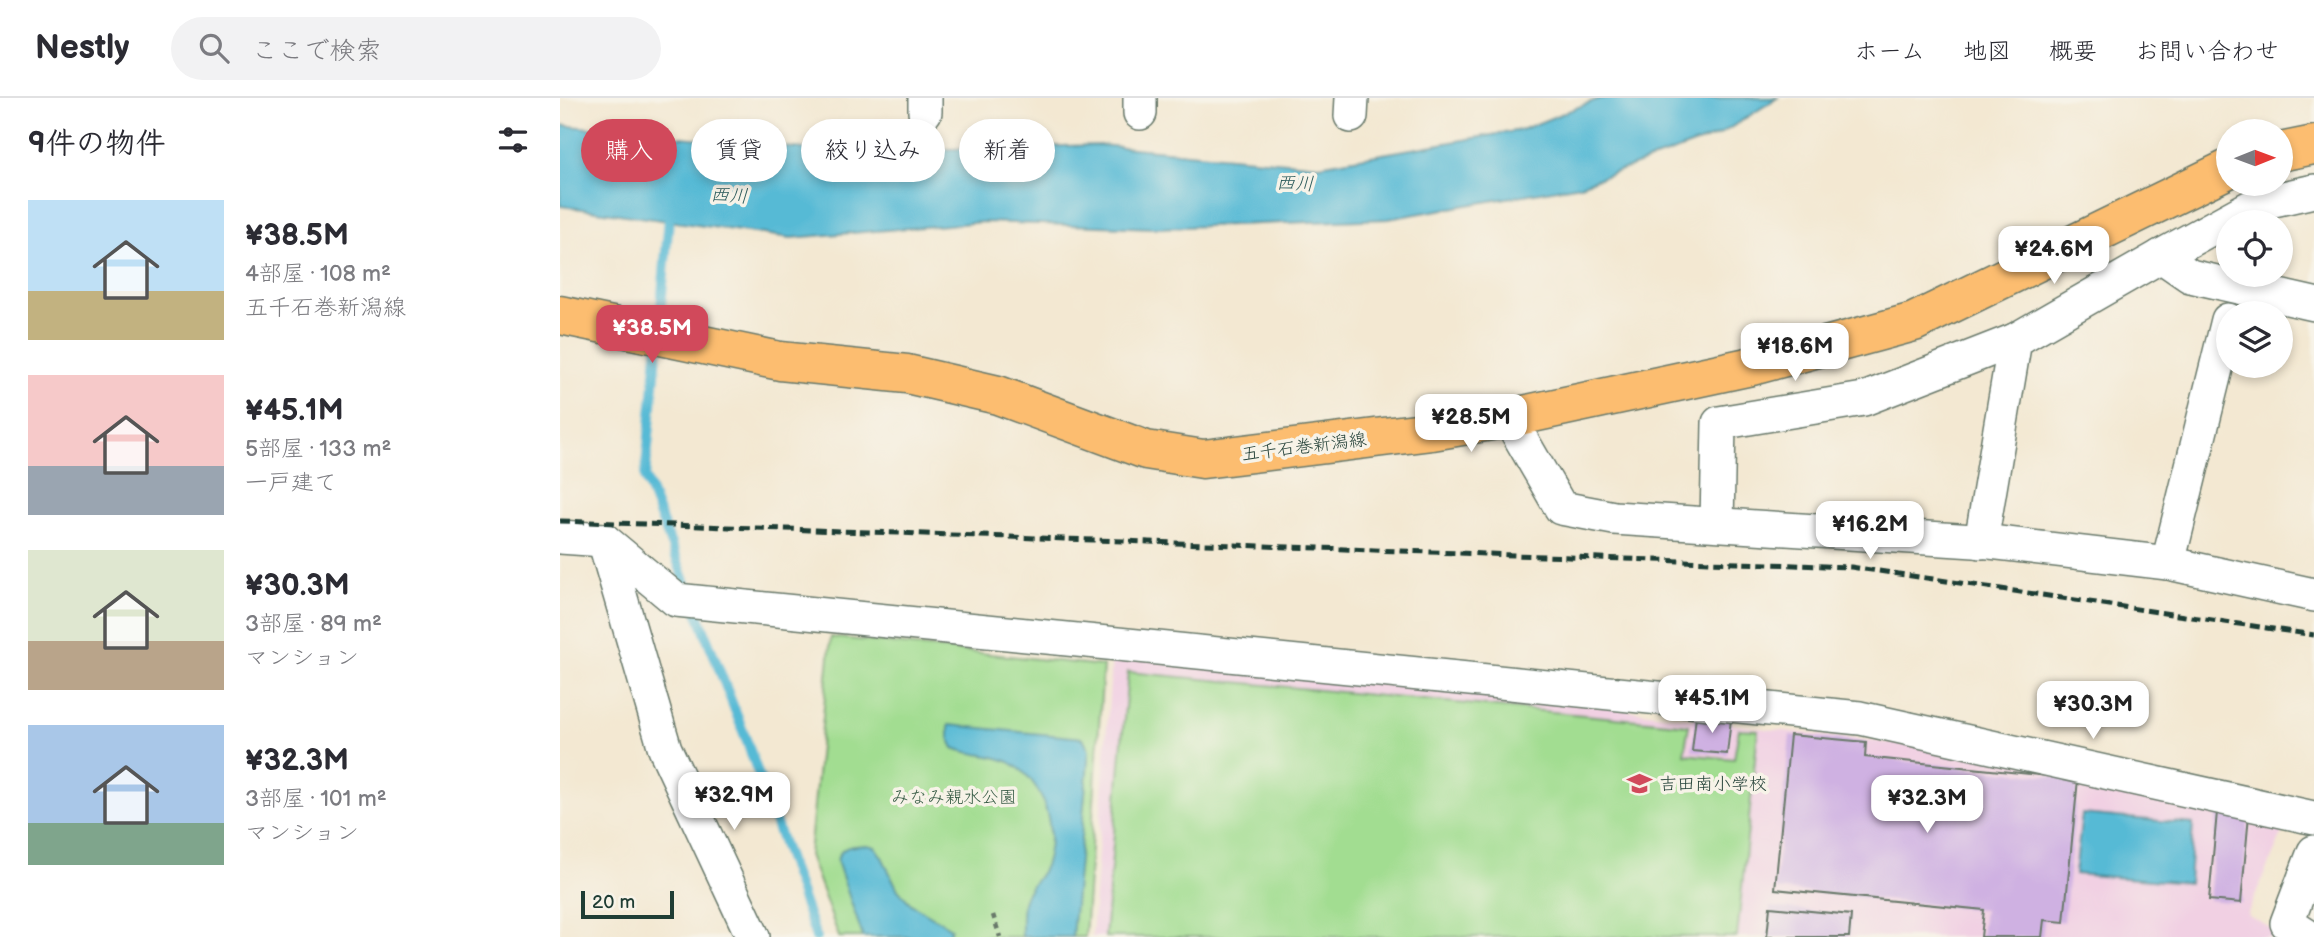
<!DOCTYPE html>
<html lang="ja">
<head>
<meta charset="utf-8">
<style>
  body { margin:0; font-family:"Balsamiq Sans","Klee One",sans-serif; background:#f2f2f3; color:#2b2b33; height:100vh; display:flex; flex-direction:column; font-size:26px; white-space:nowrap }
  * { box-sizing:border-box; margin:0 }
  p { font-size:23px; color:#7c7c81 }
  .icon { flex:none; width:38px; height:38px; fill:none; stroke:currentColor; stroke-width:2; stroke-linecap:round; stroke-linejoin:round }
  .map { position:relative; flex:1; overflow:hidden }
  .side { display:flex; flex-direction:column; background:#fff; width:560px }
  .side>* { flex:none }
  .banner { position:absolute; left:21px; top:21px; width:665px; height:63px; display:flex; gap:14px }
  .needle { width:46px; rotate:89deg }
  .tools { position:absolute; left:1656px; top:21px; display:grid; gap:14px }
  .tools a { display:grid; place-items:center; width:77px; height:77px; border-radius:50%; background:#fff; box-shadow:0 4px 10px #0003; font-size:35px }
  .scale { position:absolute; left:21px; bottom:18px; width:93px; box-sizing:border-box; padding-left:7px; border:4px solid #1f3d34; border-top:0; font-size:19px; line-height:24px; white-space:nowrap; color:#1f3d34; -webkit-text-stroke:5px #f7f3e8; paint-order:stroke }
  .price { position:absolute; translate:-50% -60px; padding:0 16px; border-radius:14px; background:#fff; color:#222; font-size:23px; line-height:46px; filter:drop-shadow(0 2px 4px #0008) }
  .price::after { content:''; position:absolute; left:50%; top:42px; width:21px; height:16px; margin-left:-10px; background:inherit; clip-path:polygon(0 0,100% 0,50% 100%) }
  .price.selected { background:#d1495b; color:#fff }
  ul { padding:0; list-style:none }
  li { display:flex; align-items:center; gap:21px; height:175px; padding:0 28px }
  li span { display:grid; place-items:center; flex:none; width:196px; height:140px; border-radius:0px; color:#555 }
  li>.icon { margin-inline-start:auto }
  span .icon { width:84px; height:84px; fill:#fffc; stroke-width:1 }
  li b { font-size:30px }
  h2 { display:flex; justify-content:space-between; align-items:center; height:84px; padding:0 28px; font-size:30px }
  .tag { padding:0 24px; border-radius:32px; background:#fff; box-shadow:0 4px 10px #0003; font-size:24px; line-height:63px }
  .tag.selected { background:#d1495b; color:#fff }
  header { display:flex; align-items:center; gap:42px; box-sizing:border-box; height:98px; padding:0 35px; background:#fff; border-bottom:2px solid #e1e1e2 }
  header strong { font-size:33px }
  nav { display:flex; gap:38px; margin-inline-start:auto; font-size:24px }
  .search { width:490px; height:63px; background:#f2f2f3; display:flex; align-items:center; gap:18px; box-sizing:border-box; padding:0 24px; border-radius:38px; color:#7c7c81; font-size:26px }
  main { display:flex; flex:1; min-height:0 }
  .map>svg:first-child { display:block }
  .built { fill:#f1d0e3 }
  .green { fill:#a2dd91; stroke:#608d62; stroke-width:2 }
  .water { fill:#57bad5; stroke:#3b7c84; stroke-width:2 }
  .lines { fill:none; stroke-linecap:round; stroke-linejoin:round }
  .stream { stroke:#57bad5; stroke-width:10 }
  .building { fill:#cfb1e2 }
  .minor-casing { stroke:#69796b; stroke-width:36 }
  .major-casing { stroke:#69796b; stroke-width:41 }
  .path { stroke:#69796b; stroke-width:4.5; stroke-dasharray:5 5; stroke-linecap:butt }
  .minor { stroke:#fff; stroke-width:33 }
  .major { stroke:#fcbd6f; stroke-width:38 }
  .rail { stroke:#1f3d34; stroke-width:5; stroke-dasharray:10 5; stroke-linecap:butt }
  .labels { text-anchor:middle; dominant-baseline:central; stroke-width:7; stroke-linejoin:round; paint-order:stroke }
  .street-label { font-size:18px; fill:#1f3d34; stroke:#f7f3e8 }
  .poi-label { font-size:18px; fill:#1f3d34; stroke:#f7f3e8; text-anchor:start }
  .park-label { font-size:18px; fill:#395d47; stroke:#f7f3e8 }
  .water-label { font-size:19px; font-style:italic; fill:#2d5c5c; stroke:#f7f3e8 }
</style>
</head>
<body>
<header>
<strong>Nestly</strong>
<div class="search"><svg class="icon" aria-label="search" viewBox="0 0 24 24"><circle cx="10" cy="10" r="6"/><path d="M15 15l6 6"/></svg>ここで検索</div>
<nav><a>ホーム</a><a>地図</a><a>概要</a><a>お問い合わせ</a></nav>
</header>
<main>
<section class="side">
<h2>9件の物件<svg class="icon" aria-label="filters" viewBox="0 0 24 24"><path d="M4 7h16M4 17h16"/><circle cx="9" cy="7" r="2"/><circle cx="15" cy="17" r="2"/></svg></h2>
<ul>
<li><span style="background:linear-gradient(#bfe0f5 65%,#c2b280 0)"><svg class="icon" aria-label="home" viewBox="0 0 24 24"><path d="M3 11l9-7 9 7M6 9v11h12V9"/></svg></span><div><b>¥38.5M</b><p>4部屋 · 108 m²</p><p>五千石巻新潟線</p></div></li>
<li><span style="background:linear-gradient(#f6c9c9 65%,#9aa5b1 0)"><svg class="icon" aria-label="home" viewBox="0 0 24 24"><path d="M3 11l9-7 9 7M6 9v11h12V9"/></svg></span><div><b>¥45.1M</b><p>5部屋 · 133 m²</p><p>一戸建て</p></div></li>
<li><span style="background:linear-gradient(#dfe7d0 65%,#b9a48a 0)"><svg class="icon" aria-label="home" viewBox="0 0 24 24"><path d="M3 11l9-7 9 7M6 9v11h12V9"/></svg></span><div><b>¥30.3M</b><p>3部屋 · 89 m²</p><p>マンション</p></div></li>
<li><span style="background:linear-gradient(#a9c7e8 70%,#7fa58c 0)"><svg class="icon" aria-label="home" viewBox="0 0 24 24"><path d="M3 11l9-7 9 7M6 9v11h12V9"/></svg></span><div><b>¥32.3M</b><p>3部屋 · 101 m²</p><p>マンション</p></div></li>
</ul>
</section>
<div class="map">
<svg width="1754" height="839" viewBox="0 0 1754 839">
  <rect width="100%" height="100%" fill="#f7f3e8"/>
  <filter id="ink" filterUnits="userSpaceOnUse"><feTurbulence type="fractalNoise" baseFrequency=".0143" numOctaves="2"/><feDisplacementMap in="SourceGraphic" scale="14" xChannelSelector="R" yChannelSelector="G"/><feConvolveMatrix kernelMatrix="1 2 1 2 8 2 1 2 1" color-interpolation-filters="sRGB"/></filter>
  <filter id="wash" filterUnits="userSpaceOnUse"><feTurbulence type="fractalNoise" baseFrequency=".00686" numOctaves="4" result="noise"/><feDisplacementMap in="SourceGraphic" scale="28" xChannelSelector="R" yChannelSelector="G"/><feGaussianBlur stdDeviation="1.57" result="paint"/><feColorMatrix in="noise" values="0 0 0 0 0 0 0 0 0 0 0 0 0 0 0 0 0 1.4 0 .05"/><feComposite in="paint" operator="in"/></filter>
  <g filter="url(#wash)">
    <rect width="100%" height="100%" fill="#f3e8d2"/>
    <polygon class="built" points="553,543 1207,631 1498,664 1734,709 1687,816 1726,839 532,839"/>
    <g class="green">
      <polygon points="271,539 543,568 525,839 279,839 249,757"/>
      <polygon points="568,574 1129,627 1124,656 1174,661 1179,631 1198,632 1177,839 545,839"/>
    </g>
    <g class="water">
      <polygon points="1041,0 1217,0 1159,37 1020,87 828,121 596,130 423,124 231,140 0,108 0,27 275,54 540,47 759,67 961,32"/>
      <path d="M389 627 523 640 529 652 512 839H462C462 827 461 813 464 801 468 788 482 779 486 765 497 729 484 684 451 665 433 655 412 658 394 650L389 640Z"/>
      <polygon points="1522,716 1633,726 1629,785 1515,776"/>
      <path d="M307 747 315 749 322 759 338 792 351 806 391 830 388 839H303L277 763C280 747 293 748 307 747Z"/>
    </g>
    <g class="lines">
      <g class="stream">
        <polyline points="99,230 110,110"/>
        <polyline points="98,245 85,379 186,641 256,839"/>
      </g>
    </g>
    <g id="blocks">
      <g class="building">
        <polygon points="1136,618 1171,621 1167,656 1132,653"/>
        <polygon points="1230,637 1306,644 1305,659 1518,681 1504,824 1484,822 1482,839 1421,839 1424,812 1215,791"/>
        <polygon points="1657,714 1689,717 1681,805 1649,802"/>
        <polygon points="1210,809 1291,817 1289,839 1207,839"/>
      </g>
    </g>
  </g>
  <g filter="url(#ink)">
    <use href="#blocks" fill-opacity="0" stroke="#69796b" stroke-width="2"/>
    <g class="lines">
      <defs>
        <g id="minor">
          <polyline points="365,0 365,14"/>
          <polyline points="580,0 580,15"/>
          <polyline points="791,18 792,0"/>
          <polyline points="1601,158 1696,106 1754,93"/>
          <polyline points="949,320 1001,410 1054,420 1430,444 1608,465 1754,497"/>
          <polyline points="1157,426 1159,325 1304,301 1455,242"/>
          <polyline points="0,439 44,442 116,502 1300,620 1754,720"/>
          <polyline points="44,442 105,651 193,839"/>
          <polyline points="1421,444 1455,242 1601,158 1630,178 1754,206"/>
          <polyline points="1608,465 1668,222"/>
          <polyline points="1749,839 1727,825 1754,754"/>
        </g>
        <g id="major">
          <polyline points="1720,54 1754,47"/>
          <polyline points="0,217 220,263 347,276 438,297 586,352 643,361 872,333 949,320 1192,268 1354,224 1668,71"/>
        </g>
      </defs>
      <use href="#minor" class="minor-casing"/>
      <use href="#major" class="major-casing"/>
      <polyline class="path" points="433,817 440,839"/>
      <use href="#minor" class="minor"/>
      <use href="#major" class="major"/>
      <polyline class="rail" points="0,423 1291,469 1754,537"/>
    </g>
  </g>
  <defs>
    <symbol id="school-bare" viewBox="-9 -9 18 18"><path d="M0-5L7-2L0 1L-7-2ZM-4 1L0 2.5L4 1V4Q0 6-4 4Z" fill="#d1495b" stroke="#f7f3e8" stroke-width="2.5" paint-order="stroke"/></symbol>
  </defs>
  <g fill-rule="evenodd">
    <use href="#school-bare" x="1062" y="668" width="35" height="35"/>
  </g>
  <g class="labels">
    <g class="street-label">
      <text transform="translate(744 349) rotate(-7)">五千石巻新潟線</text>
    </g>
    <g class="poi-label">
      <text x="1099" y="686">吉田南小学校</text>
    </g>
    <g class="park-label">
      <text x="394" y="699">みなみ親水公園</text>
    </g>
    <g class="water-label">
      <text transform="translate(735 86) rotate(2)">西川</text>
      <text transform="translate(169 98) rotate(3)">西川</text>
    </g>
  </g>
</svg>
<div class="tools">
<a><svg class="needle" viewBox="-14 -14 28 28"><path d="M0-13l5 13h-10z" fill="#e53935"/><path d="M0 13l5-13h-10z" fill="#7c7c81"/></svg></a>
<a><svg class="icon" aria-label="locate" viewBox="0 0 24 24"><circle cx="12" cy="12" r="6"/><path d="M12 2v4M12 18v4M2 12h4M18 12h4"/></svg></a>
<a><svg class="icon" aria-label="layers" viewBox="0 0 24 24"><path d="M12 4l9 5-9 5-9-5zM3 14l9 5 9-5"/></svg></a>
</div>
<div class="scale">20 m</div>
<b class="price" style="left:1494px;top:188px">¥24.6M</b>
<b class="price selected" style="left:92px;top:267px">¥38.5M</b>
<b class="price" style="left:1235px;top:285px">¥18.6M</b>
<b class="price" style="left:911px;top:356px">¥28.5M</b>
<b class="price" style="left:1310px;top:463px">¥16.2M</b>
<b class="price" style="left:1152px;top:637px">¥45.1M</b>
<b class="price" style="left:1533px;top:643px">¥30.3M</b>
<b class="price" style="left:174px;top:734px">¥32.9M</b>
<b class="price" style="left:1367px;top:737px">¥32.3M</b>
<div class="banner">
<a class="tag selected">購入</a>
<a class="tag">賃貸</a>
<a class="tag">絞り込み</a>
<a class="tag">新着</a>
</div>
</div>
</main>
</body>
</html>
